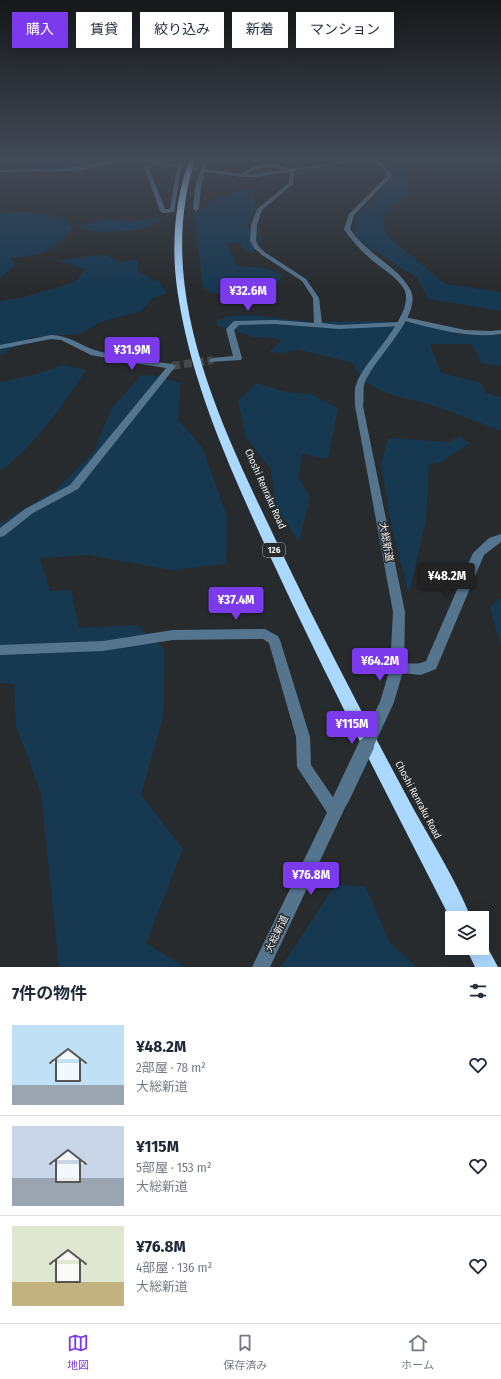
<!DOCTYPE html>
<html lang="ja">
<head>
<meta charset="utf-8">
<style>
  body { margin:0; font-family:"Fira Sans Condensed","Noto Sans JP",sans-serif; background:#f2f2f3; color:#1f2937; height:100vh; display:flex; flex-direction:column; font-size:15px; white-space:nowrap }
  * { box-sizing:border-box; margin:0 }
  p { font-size:13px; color:#747a83 }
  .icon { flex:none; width:22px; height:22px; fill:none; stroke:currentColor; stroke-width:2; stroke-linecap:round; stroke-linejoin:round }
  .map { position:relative; height:967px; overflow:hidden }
  .side { display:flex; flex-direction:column; background:#fff; flex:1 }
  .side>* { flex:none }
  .banner { position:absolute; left:12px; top:12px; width:477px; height:36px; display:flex; gap:8px }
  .tools { position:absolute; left:445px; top:911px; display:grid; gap:8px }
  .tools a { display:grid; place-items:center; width:44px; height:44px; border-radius:0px; background:#fff; box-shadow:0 4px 16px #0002; font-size:20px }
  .price { position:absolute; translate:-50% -34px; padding:0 9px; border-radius:4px; background:#7c3aed; color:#fff; font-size:13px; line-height:26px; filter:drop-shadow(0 1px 2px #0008) }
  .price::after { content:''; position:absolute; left:50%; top:24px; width:12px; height:9px; margin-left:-6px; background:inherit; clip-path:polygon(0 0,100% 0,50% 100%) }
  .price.active { background:#222; color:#fff }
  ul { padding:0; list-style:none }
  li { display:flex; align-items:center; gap:12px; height:100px; padding:0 12px }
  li+li { border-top:1px solid #e0e1e3 }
  li span { display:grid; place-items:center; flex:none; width:112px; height:80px; border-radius:0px; color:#555 }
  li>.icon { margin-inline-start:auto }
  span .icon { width:48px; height:48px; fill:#fffc; stroke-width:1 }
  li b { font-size:17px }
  h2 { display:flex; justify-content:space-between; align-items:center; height:48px; padding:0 12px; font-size:17px }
  .tag { padding:0 14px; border-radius:0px; background:#fff; box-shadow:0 4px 16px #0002; font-size:14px; line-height:36px }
  .tag.active { background:#7c3aed; color:#fff }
  .menu { display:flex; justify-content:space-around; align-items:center; height:56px; border-top:1px solid #e0e1e3; background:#fff; font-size:11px; color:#747a83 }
  .menu a { display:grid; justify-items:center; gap:2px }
  .menu .active { color:#7c3aed }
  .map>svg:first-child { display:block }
  .green { fill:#173851 }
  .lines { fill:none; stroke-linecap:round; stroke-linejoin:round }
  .minor-tunnel-far1 { stroke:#46494b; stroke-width:5; stroke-dasharray:5 2.5; stroke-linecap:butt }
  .minor-tunnel { stroke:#46494b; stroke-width:8; stroke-dasharray:8 4; stroke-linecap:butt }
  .minor { fill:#55748e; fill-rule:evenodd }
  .tertiary { fill:#55748e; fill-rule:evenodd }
  .motorway { fill:#abd8ff; fill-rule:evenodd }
  .tertiary-bridge-far1 { stroke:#55748e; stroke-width:13 }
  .tertiary-bridge { stroke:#55748e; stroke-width:16 }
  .labels { text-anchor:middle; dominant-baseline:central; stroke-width:3; stroke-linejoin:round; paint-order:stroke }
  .shield { fill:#282b2d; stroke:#b4b6b8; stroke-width:1 }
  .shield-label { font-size:9px; font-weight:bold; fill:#f0f2f4 }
  .street-label { font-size:10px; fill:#f0f2f4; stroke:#282b2d }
</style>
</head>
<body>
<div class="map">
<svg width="501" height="967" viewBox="0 0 501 967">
  <rect width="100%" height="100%" fill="#282b2d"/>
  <g class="green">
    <path d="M0 157H112C86 169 61 169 33 171L31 164 0 162Z"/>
    <polygon points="376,157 398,157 400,158 408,179 410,194 383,214 385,234 445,284 501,292 501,311 428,299 417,278 365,245 354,233 355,218 378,195 389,165"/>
    <path d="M241 190 252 191C259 205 254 214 248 227L260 236 259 243 253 253 244 251 239 243H226L233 256 235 266 267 268 282 275 278 283 214 294 203 287 194 215 210 201Z"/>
    <path d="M28 212 62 217 73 228C51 252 42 256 10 258L16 265 0 278V213Z"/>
    <path d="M156 217H163C158 221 152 225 147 227 134 232 89 235 79 226L92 222 113 219 128 222Z"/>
    <polygon points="94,255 106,255 120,262 137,260 138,271 159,283 167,293 153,298 141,311 100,322 80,334 32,337 0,355 0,301 24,297 75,282 86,269 56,261"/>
    <path d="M250 315 313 322 366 321 410 323 442 328 455 334 501 335V366L481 363 472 344H430L441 373 481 383 485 393 501 397V431C479 422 457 414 434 406 404 396 367 396 353 363L296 349 286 353 269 352 281 341C268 334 260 340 250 336 239 332 229 329 218 326L216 321 229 316Z"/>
    <path d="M63 365 86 370C62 406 36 445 0 471V382L33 375Z"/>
    <polygon points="153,375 180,383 178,420 202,447 227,516 226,564 170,570 89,555 40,558 50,591 71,590 79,628 137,625 165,650 163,717 141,795 183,849 146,943 184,967 59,967 41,793 16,726 14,684 0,683 0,523 55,491 94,452 111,409 140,376"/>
    <polygon points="257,383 286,392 311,394 338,408 328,459 302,454 298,477 310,497 299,542 276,507 271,469 246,438 238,401"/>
    <polygon points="460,436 470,443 441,462 429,465 426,520 409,595 392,529 381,463 388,438 448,442"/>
    <polygon points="501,598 501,647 490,607"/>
    <polygon points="335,885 365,886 390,943 417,967 281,967"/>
  </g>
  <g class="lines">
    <polyline class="minor-tunnel-far1" points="180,166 203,170"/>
    <polyline class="minor-tunnel" points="172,366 213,360"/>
    <g class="minor">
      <path d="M119 157 155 161 164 157H169L161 162 177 164 179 157H183L174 212 163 213 160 211 144 167 151 163 122 159 109 164 77 171 0 172V170C41 169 80 171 119 157ZM156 164 177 167 170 209H165L149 168Z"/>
      <path d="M205 157H209L206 169 241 174 250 168 264 164H276L290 169 376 157 374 158 294 171 293 184 262 210 257 225 256 241 259 247 266 253 306 279 319 298 322 323 339 325 400 322H403V326L339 329 275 324 239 325 234 330 242 358 241 360 210 362 209 360 213 358 233 356 226 329 234 321 275 320 314 323 313 298 302 281 262 255 255 249 250 241 251 225 257 209 289 183V172L256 177H242L205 172 201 187 199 209 196 211 193 209 195 187ZM264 167H276L286 170 247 175 254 170Z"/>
      <path d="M400 316 465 330 490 331 501 330V334C467 339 434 328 400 320Z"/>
      <path d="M51 335C72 336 80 346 98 351 122 358 147 361 172 364L176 366 78 489 33 513 4 536 0 537V528L25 509 70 485 166 368 139 364 91 355 61 340 51 339 0 349V345Z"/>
      <path d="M501 534V542L484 555 436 669 421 675 392 672 390 668 392 664C404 660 415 667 426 661L473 553 489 538Z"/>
      <polygon points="265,629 278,636 280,640 310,737 311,765 343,812 340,817 335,819 330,817 297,767 296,737 269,643 263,639 173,640 103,651 0,655 0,645 103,641 173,630"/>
    </g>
    <g class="tertiary">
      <path d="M366 157C377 156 387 167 392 176L354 215 350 229C366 253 398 267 410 289 425 315 371 360 364 385 363 391 364 399 363 406L405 612 404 668 394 702 392 706 387 708 382 706 380 702 390 668 393 612 355 406C355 399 354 391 356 385 363 360 417 315 404 289 398 278 383 269 373 261 361 251 352 241 344 229L349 214 387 176 383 168Z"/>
      <polygon points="341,792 346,794 349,799 270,967 252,967 336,794"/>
    </g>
    <g class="motorway">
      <path d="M190 157H196C151 292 225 433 282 553 323 639 368 724 413 808 433 844 456 880 471 918H452V922C390 800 326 678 269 554 230 468 190 382 177 288 171 243 175 199 190 157Z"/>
      <polygon points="482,939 484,941 498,967 475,967 466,948 482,948"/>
    </g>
    <polyline class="tertiary-bridge-far1" points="366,747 387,702"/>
    <polyline class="tertiary-bridge" points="341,799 366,746"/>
  </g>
  <linearGradient id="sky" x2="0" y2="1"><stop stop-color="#161819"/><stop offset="0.54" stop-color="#424a57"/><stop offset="1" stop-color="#424a57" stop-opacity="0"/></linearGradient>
  <rect width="501" height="292" fill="url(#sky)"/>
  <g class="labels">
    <rect class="shield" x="263" y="543" width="22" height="14" rx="3"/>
    <g class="shield-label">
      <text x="274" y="550">126</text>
    </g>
    <g class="street-label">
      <text transform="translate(265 489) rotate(66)">Choshi Renraku Road</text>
      <text transform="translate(386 542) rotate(80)">大総新道</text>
      <text transform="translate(418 800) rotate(62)">Choshi Renraku Road</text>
      <text transform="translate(277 934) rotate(-64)">大総新道</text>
    </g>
  </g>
</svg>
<div class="tools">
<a><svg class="icon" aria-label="layers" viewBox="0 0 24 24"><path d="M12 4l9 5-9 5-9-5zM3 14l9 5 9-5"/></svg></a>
</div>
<b class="price" style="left:248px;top:312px">¥32.6M</b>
<b class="price" style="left:132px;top:371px">¥31.9M</b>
<b class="price active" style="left:447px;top:597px">¥48.2M</b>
<b class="price" style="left:236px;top:621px">¥37.4M</b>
<b class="price" style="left:380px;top:682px">¥64.2M</b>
<b class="price" style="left:352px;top:745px">¥115M</b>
<b class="price" style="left:311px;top:896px">¥76.8M</b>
<div class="banner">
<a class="tag active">購入</a>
<a class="tag">賃貸</a>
<a class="tag">絞り込み</a>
<a class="tag">新着</a>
<a class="tag">マンション</a>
</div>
</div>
<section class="side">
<h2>7件の物件<svg class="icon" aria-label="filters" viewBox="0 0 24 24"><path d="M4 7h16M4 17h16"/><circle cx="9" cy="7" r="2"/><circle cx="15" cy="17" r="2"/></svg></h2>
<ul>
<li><span style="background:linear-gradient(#bfe0f5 75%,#9aa5b1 0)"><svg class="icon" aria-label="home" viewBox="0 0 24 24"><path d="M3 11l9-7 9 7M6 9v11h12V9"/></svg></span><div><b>¥48.2M</b><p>2部屋 · 78 m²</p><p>大総新道</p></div><svg class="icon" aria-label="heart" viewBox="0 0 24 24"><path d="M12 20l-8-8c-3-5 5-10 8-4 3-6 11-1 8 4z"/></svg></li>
<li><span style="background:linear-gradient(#c9d6e8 65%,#9aa5b1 0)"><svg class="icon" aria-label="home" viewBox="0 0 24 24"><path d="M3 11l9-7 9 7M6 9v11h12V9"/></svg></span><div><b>¥115M</b><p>5部屋 · 153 m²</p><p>大総新道</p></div><svg class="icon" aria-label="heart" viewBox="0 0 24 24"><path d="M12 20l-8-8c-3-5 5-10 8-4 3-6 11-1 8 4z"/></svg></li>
<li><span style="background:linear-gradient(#dfe7d0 70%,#c2b280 0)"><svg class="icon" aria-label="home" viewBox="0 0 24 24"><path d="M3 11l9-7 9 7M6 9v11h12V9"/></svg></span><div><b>¥76.8M</b><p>4部屋 · 136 m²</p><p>大総新道</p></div><svg class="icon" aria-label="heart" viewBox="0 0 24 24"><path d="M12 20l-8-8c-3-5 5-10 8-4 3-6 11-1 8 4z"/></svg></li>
</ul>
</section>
<nav class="menu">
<a class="active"><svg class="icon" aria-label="map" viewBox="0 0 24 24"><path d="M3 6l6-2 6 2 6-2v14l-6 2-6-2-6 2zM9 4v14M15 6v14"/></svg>地図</a>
<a><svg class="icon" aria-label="saved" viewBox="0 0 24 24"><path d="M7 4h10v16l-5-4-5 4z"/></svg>保存済み</a>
<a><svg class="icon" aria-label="home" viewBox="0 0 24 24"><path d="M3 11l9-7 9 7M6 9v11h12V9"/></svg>ホーム</a>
</nav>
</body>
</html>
